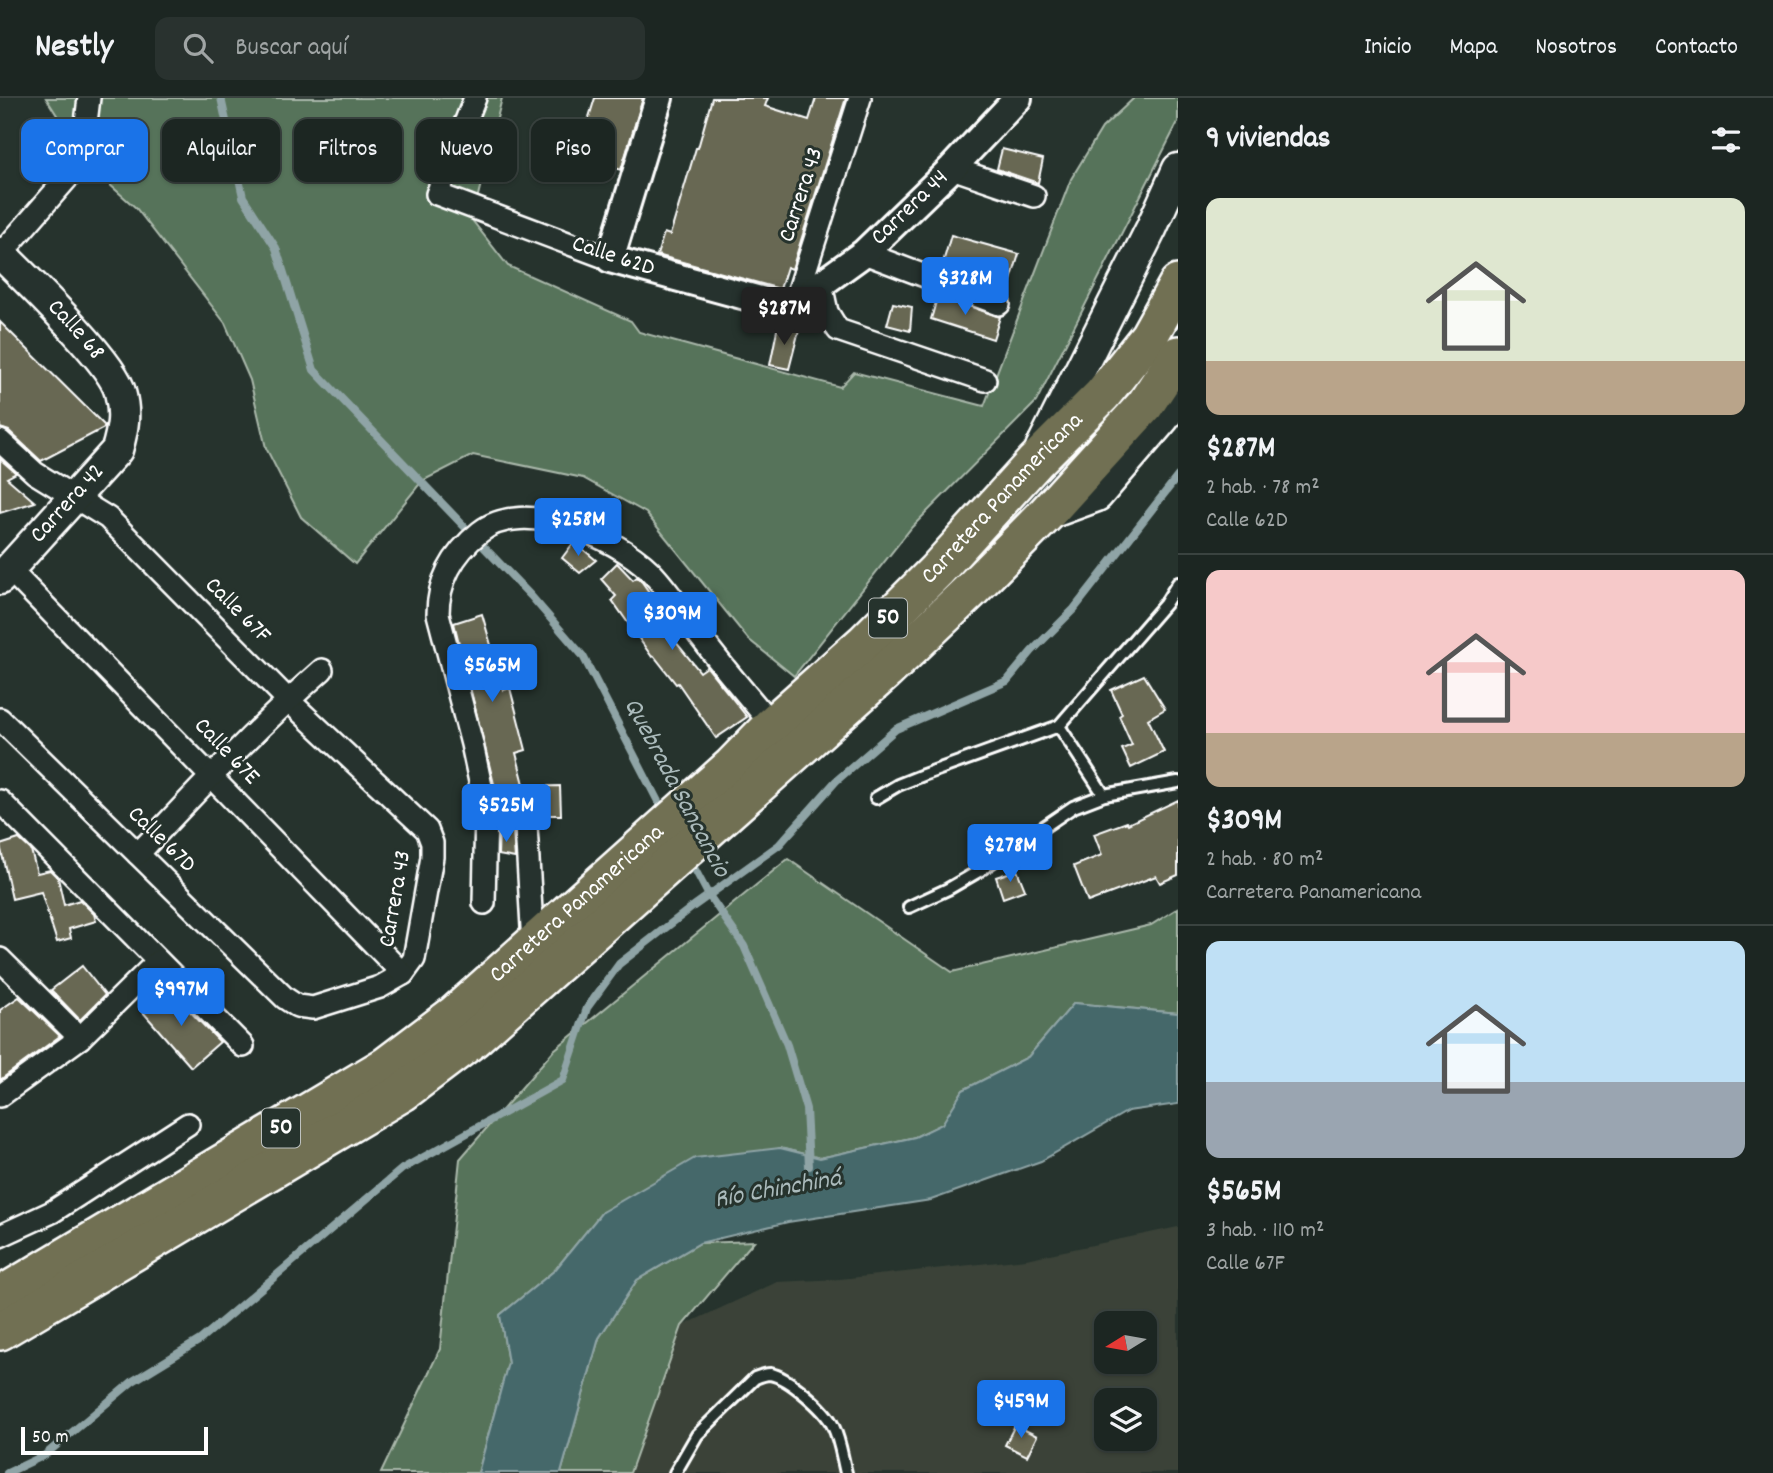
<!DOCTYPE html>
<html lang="es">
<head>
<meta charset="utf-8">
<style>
  body { margin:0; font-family:Dekko,sans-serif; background:#29322f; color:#f1f3f6; height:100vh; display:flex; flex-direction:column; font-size:26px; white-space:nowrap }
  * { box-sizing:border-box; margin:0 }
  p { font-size:23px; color:#a0a5a5 }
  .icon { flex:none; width:38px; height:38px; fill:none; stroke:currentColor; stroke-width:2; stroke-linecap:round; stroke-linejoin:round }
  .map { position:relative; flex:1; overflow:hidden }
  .drawer { display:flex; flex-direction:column; background:#1c2622; width:595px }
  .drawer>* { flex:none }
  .hud { position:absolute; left:21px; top:21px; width:665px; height:63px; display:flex; gap:14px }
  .needle { width:46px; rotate:259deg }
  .fabs { position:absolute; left:1094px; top:1213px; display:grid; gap:14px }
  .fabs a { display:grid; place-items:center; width:63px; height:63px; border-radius:14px; background:#1c2622; box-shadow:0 2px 5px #0004,0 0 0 2px #3a4340; font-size:35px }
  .scale { position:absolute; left:21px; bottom:18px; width:187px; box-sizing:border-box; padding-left:7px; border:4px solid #fff; border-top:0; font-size:19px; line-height:24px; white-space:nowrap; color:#fff; -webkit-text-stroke:5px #26332d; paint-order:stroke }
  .price { position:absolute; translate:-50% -60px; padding:0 16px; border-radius:7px; background:#1a73e8; color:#fff; font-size:23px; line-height:46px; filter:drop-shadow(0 2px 4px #0008) }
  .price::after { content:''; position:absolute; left:50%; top:42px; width:21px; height:16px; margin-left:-10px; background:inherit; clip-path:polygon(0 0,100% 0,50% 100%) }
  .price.selected { background:#222; color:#fff }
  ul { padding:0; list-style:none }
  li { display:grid; align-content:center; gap:14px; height:371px; padding:0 28px }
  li+li { border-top:2px solid #3a4340 }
  li span { display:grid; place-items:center; height:217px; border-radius:14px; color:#555 }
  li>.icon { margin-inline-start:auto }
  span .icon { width:126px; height:126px; fill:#fffc; stroke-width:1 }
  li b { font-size:30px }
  h2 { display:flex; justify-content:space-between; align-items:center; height:84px; padding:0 28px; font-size:30px }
  .pill { padding:0 24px; border-radius:14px; background:#1c2622; box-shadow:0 2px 5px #0004,0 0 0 2px #3a4340; font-size:24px; line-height:63px }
  .pill.selected { background:#1a73e8; color:#fff }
  header { display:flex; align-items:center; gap:42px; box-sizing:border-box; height:98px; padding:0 35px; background:#1c2622; border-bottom:2px solid #3a4340 }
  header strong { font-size:33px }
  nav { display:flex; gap:38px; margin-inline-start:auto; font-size:24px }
  .search { width:490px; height:63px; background:#29322f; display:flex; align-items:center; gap:18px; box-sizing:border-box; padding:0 24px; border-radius:14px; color:#a0a5a5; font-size:26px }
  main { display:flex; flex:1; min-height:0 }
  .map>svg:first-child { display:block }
  .built { fill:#3a4338; fill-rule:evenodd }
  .green { fill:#57735a; stroke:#abb9ac; stroke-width:2 }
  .water { fill:#45686b; stroke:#8fa4a6; stroke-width:2 }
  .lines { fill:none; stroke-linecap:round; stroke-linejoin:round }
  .stream { stroke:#8fa4a6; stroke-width:8 }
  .building { fill:#686853; stroke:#fff; stroke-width:2 }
  .service-casing { stroke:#fff; stroke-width:16 }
  .minor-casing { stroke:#fff; stroke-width:26 }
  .tertiary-casing { stroke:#fff; stroke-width:32 }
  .secondary-casing { stroke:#fff; stroke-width:35 }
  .trunk-casing { stroke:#fff; stroke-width:42 }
  .service { stroke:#26332d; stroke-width:10 }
  .minor { stroke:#26332d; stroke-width:21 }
  .tertiary { stroke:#26332d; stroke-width:26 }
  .secondary { stroke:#26332d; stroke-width:30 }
  .trunk { stroke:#716f52; stroke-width:37 }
  .labels { text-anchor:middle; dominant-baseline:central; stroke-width:6; stroke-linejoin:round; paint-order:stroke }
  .shield { fill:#26332d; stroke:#bec2c0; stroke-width:2 }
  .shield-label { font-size:23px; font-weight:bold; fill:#fff }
  .street-label { font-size:24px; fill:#fff; stroke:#26332d }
  .water-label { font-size:26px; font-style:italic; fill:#abbbbc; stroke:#26332d }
</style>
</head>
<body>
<header>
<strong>Nestly</strong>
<div class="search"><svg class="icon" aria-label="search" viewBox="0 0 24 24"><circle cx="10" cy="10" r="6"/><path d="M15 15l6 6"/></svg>Buscar aquí</div>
<nav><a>Inicio</a><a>Mapa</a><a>Nosotros</a><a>Contacto</a></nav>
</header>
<main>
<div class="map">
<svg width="1178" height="1375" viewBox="0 0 1178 1375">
  <rect width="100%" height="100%" fill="#26332d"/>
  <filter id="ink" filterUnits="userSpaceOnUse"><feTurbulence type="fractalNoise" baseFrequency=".0143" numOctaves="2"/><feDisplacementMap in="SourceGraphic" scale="14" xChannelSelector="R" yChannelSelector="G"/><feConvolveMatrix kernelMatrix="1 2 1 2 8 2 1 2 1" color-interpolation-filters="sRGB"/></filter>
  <g filter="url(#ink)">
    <path class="built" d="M1178 1129V1375H630L682 1228 777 1184 840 1181 1026 1161ZM1106 1225H1144V1264H1106ZM1106 1302H1144V1340H1106Z"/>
    <g class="green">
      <polygon points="46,0 502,0 472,122 508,168 631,223 639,234 840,289 854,274 984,308 1071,81 1102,30 1134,0 1178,0 1178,24 1036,304 912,429 794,578 748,541 646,415 583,380 473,357 422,383 355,466 301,419 266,350 250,282 225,225 136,110 90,69"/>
      <polygon points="788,761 952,874 1151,827 1178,810 1178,915 1074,905 1028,959 963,992 943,1026 915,1039 820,1060 780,1050 602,1114 555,1172 500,1217 508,1265 478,1375 381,1375 440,1251 460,1061 554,952"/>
      <polygon points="754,1143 682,1228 630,1375 561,1375 599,1240 637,1182 700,1145"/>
    </g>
    <polygon class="water" points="1074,905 1178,915 1178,1006 1128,1013 1041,1063 931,1102 788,1124 700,1145 637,1182 599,1240 561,1375 478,1375 508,1265 500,1217 555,1172 602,1114 695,1060 780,1050 820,1060 915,1039 942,1026 963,992 1028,959"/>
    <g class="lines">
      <g class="stream">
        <polyline points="221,0 243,99 276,150 314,272 531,498 583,558 665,717"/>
        <polyline points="690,762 708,796 744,848 787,947 806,1011 809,1068"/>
        <polyline points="7,1375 45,1357 133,1283 200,1242 402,1071 563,982 587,910 619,866 691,810 779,747 836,683 896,631 1007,583 1032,553 1074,511 1178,378"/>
      </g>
    </g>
    <g class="building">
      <polygon points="595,0 643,0 621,72 567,54 575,29 585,32"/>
      <polygon points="712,0 768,0 765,8 809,22 816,0 846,0 792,171 787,169 780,191 657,157 664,135 670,137 696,50 698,50"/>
      <polygon points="1002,51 1043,61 1038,85 997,71"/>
      <polygon points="951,137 1019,156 1007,196 946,172 947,170 942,168"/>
      <polygon points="938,197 1000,219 993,241 931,221"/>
      <polygon points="893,205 912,209 910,233 887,227"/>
      <polygon points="0,224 105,328 104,330 41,363 9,333 0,330"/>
      <polygon points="778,227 799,232 789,271 770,267"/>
      <polygon points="0,361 16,375 7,380 35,404 0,415"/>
      <polygon points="574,444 596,462 580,475 562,460"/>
      <polygon points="617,465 633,482 637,479 642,484 680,539 675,543 700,574 707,569 747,619 716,640 678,585 676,586 654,558 652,559 612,502 616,498 601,481"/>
      <polygon points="482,516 504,592 510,590 526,652 516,655 524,686 496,694 454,525"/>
      <polygon points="1144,577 1165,611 1148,621 1164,654 1131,670 1122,651 1132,647 1119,618 1122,616 1111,592"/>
      <polygon points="560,688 561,717 536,717 533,709 524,701 523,689"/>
      <polygon points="1178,702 1178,777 1160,785 1156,778 1088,804 1074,768 1102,757 1094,736 1127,724 1128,726"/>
      <polygon points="499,731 513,733 515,760 498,757"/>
      <polygon points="19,741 31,752 37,775 50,772 58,780 64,807 80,802 94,816 96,823 69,831 71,840 57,844 41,794 12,801 0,747"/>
      <polygon points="1017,772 1025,792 1003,800 996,779"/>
      <polygon points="82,868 105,897 80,922 51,892"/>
      <polygon points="168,891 220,944 191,969 142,913"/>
      <polygon points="19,899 60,938 0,982 0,912"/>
      <polygon points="1015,1327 1037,1338 1027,1358 1005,1347"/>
    </g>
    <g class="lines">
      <defs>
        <g id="service">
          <polyline points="1059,628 1104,697"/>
          <polyline points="876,700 898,687 923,677 1059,628 1165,506 1178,485"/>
          <polyline points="909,809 948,791 979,773 1073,709 1104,697 1178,684"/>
          <path d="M675 1375 697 1337 755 1280C760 1278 765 1276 770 1276 788 1279 825 1311 833 1328 840 1342 842 1359 846 1375"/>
        </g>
        <g id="minor">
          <polyline points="475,0 437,96 610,161"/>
          <polyline points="952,70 1034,98"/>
          <polyline points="864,155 999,206"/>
          <polyline points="1,156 76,70 84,41 89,0"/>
          <polyline points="821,186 827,214 838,232 985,282"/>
          <polyline points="793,211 860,0"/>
          <polyline points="0,343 35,375 108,420 288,602 427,732 432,745 432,759 414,861 403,876 380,889 313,910 297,908 285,900 0,621"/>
          <polyline points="9,471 403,876"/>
          <polyline points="0,703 243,948"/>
          <polyline points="486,712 510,708 521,714 526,728 533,846"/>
          <path d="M138 756C197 693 257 629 322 572"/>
          <path d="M484 805 486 712 472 646 438 516C438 482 454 455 480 434 524 399 614 438 650 473 671 494 686 521 705 545 726 573 750 600 772 627"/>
          <polyline points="0,861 80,940"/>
          <polyline points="0,998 80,940 158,863"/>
          <polyline points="0,1138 52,1114 188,1026"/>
        </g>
        <g id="tertiary">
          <path id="s1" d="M659 0 610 161 793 211 821 186 864 155 952 70 1018 0"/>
        </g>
        <g id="secondary">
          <path id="s2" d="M0 155C25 180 113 264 120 294 126 316 123 331 117 352L0 481"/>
          <polyline points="1041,350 1151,131 1178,71"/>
          <polyline points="1045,417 1097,398 1164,320 1178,300"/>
        </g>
        <g id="trunk">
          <path id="s3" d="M0 1198 386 968 455 916 732 668 772 627 864 545 936 473 1035 364 1102 297 1149 238 1178 186"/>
          <polyline points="0,1233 403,994 473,941 886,573 970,493 1045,417 1145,307 1178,257"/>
        </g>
      </defs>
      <use href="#service" class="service-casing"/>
      <use href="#minor" class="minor-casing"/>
      <use href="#tertiary" class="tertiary-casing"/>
      <use href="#secondary" class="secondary-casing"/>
      <use href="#trunk" class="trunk-casing"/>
      <use href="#service" class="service"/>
      <use href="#minor" class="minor"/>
      <use href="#tertiary" class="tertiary"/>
      <use href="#secondary" class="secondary"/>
      <use href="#trunk" class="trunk"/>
    </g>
  </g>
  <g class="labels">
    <g class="shield">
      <rect x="869" y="500.5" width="38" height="39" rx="5"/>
      <rect x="262" y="1010.5" width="38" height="39" rx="5"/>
    </g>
    <g class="shield-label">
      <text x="888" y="520">50</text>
      <text x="281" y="1030">50</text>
    </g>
    <g class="street-label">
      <text transform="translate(802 97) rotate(-72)">Carrera 43</text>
      <text stroke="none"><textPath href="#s1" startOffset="513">Carrera 44</textPath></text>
      <text transform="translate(613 159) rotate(18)">Calle 62D</text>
      <text stroke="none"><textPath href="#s2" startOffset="108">Calle 68</textPath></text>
      <text stroke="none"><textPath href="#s3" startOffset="1288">Carretera Panamericana</textPath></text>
      <text transform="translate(68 406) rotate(-48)">Carrera 42</text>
      <text transform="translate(237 513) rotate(45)">Calle 67F</text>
      <text transform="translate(226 654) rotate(46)">Calle 67E</text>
      <text transform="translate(161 742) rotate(44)">Calle 67D</text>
      <text transform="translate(396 801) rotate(-80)">Carrera 43</text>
      <text stroke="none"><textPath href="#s3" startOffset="700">Carretera Panamericana</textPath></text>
    </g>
    <g class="water-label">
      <text transform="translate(676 690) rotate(62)">Quebrada Sancancio</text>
      <text transform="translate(778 1092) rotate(-10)">Río Chinchiná</text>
    </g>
  </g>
</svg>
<div class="fabs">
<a><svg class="needle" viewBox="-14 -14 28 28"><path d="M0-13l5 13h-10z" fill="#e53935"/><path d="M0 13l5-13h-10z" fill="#a0a5a5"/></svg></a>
<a><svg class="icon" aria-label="layers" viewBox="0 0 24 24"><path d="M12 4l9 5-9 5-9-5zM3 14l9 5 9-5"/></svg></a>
</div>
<div class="scale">50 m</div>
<b class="price" style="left:965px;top:219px">$328M</b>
<b class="price selected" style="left:784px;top:249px">$287M</b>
<b class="price" style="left:578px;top:460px">$258M</b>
<b class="price" style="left:672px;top:554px">$309M</b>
<b class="price" style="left:492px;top:606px">$565M</b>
<b class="price" style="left:506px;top:746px">$525M</b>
<b class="price" style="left:1010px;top:786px">$278M</b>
<b class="price" style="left:181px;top:930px">$997M</b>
<b class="price" style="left:1021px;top:1342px">$459M</b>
<div class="hud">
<a class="pill selected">Comprar</a>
<a class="pill">Alquilar</a>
<a class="pill">Filtros</a>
<a class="pill">Nuevo</a>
<a class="pill">Piso</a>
</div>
</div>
<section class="drawer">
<h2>9 viviendas<svg class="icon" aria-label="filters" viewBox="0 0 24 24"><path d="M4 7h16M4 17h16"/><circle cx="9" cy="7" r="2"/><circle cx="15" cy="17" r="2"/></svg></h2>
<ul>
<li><span style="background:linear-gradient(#dfe7d0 75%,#b9a48a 0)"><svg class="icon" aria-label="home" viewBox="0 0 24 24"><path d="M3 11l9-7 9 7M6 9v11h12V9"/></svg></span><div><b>$287M</b><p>2 hab. · 78 m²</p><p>Calle 62D</p></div></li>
<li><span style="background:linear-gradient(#f6c9c9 75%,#b9a48a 0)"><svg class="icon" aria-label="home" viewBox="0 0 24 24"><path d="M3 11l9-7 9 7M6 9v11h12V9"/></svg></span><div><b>$309M</b><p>2 hab. · 80 m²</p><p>Carretera Panamericana</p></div></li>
<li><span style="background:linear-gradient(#bfe0f5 65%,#9aa5b1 0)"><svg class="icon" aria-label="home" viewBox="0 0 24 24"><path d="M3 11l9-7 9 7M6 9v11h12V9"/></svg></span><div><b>$565M</b><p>3 hab. · 110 m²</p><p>Calle 67F</p></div></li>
</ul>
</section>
</main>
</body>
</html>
